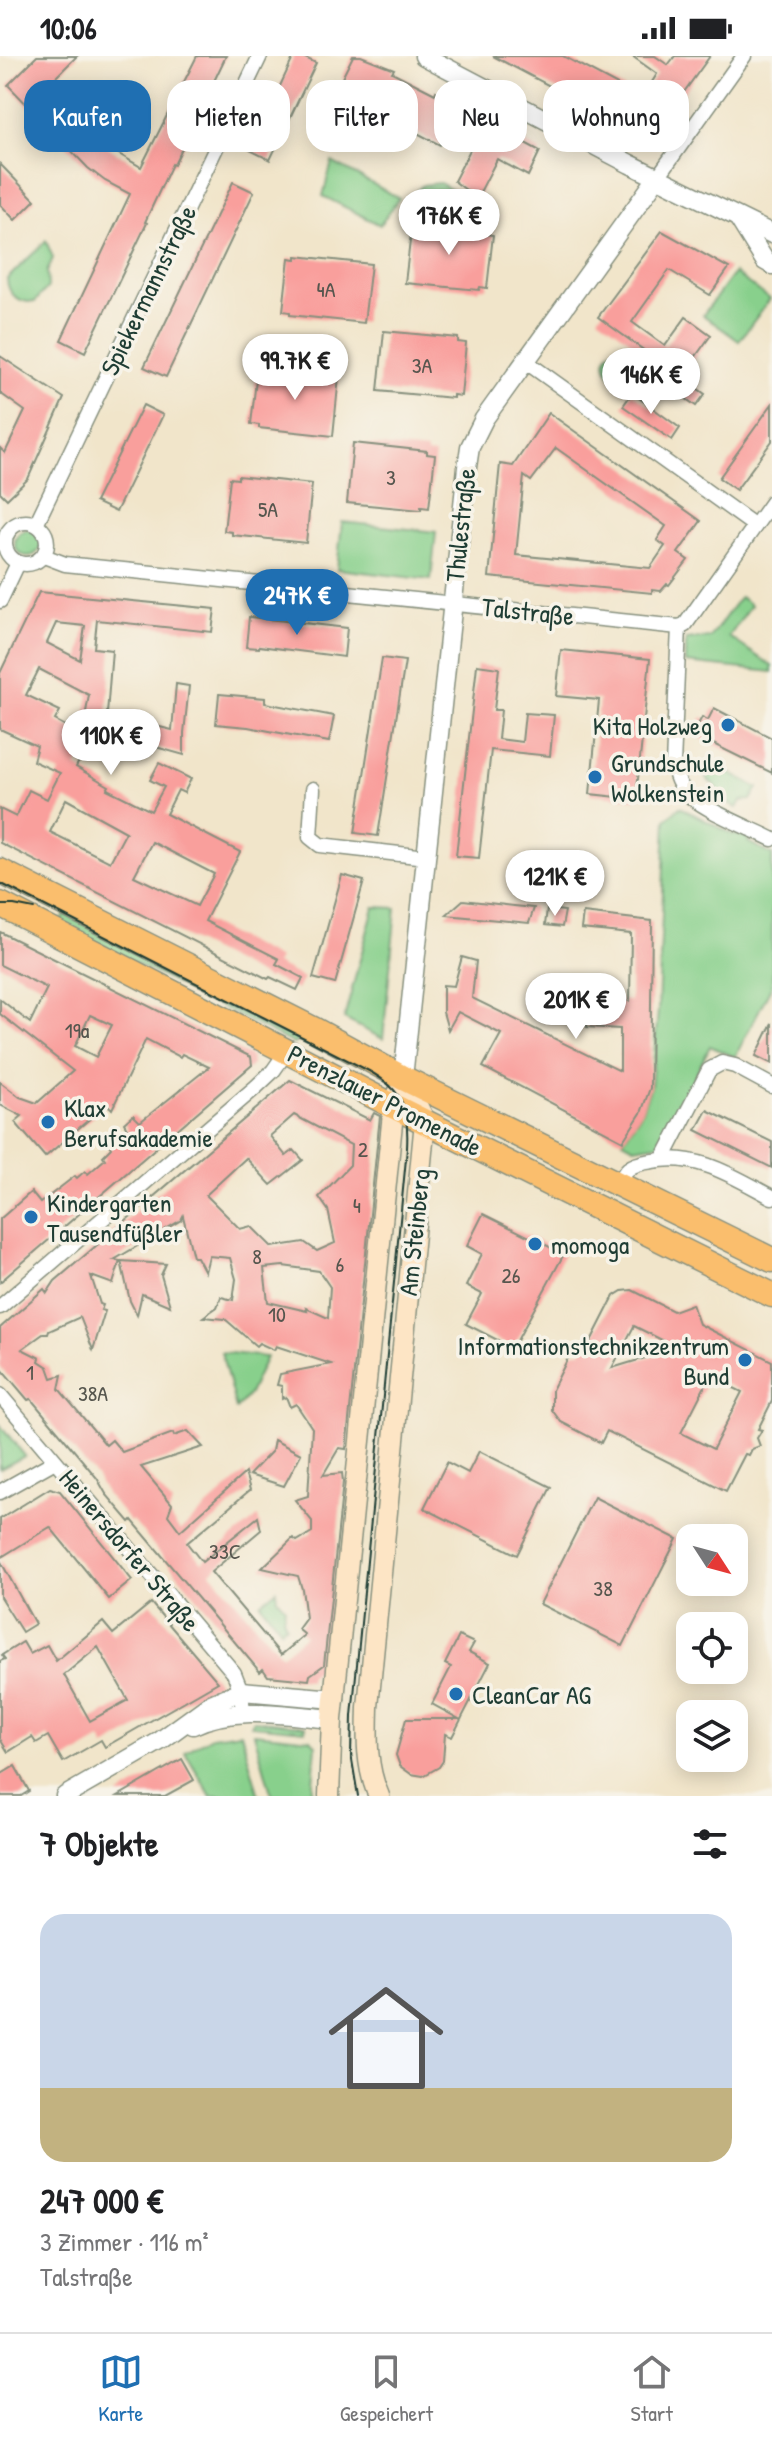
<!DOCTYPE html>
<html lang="de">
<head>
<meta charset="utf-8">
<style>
  body { margin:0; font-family:"Patrick Hand",sans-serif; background:#f6f6f6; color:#202124; height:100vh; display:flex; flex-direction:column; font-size:30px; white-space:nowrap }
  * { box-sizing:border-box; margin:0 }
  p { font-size:26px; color:#757577 }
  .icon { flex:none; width:44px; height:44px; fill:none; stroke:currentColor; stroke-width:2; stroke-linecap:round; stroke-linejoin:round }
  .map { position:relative; height:1740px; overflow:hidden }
  .details { display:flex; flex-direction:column; background:#fff; flex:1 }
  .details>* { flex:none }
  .guide { position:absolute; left:24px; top:24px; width:724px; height:72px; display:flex; gap:16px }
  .needle { width:52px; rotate:126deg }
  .controls { position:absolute; left:676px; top:1468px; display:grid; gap:16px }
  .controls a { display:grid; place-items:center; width:72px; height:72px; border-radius:16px; background:#fff; box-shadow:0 4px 20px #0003; font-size:40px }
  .price { position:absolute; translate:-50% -68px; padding:0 18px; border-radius:28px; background:#fff; color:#222; font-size:26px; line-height:52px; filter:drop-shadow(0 2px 4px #0008) }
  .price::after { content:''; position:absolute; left:50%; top:48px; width:24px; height:18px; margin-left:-12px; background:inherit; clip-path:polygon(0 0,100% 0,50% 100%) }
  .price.on { background:#1f6fb2; color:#fff }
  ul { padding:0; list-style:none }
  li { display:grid; align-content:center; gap:16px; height:424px; padding:0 40px }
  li+li { border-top:2px solid #e0e0e0 }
  li span { display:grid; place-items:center; height:248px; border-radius:24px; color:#555 }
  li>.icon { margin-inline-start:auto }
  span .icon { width:144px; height:144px; fill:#fffc; stroke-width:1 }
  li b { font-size:34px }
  h2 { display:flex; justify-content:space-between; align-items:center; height:96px; padding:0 40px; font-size:34px }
  .tag { padding:0 28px; border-radius:24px; background:#fff; box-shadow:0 4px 20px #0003; font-size:28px; line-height:72px }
  .tag.on { background:#1f6fb2; color:#fff }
  .status { display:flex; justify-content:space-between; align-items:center; height:56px; padding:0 40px; background:#fff; direction:ltr }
  .status svg { height:22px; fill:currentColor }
  .tabs { display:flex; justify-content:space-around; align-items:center; height:112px; border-top:2px solid #e0e0e0; background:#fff; font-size:22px; color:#757577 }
  .tabs a { display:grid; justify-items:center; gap:4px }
  .tabs .on { color:#1f6fb2 }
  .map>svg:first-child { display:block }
  .green { fill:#88d08c; stroke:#548660; stroke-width:2 }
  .building { fill:#f99f9c; fill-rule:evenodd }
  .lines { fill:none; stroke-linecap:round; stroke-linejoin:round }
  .minor-casing { stroke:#88917f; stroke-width:17 }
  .tertiary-casing { stroke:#88917f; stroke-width:21 }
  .secondary-casing { stroke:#88917f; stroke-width:23 }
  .primary-casing { stroke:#88917f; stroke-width:27 }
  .minor { stroke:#fff; stroke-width:14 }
  .tertiary { stroke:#fff; stroke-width:18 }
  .secondary { stroke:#fde5c5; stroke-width:20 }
  .primary { stroke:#fabe6d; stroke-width:24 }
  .tram { stroke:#1f3d34; stroke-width:2 }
  .poi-dot { fill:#1f6fb2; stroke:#f7f3e8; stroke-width:3 }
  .labels { text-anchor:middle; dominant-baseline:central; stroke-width:7; stroke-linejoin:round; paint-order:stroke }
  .number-label { font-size:22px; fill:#56564e }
  .street-label { font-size:26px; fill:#1f3d34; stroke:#f7f3e8 }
  .poi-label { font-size:26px; fill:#1f3d34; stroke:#f7f3e8; text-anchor:start }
</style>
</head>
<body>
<div class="status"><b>10:06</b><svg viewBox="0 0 49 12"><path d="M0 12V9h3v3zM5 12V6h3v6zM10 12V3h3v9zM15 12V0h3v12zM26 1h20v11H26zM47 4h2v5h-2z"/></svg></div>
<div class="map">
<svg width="772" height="1740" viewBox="0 0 772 1740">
  <rect width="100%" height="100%" fill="#f7f3e8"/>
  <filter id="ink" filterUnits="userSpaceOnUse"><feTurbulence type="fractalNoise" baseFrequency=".0125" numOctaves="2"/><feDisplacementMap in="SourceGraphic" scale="16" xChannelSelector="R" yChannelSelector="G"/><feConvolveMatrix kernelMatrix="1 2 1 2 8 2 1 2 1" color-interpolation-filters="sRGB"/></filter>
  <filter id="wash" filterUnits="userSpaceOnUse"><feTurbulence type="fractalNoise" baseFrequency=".006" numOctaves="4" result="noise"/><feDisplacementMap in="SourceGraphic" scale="32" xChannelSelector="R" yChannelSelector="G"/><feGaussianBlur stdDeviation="1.8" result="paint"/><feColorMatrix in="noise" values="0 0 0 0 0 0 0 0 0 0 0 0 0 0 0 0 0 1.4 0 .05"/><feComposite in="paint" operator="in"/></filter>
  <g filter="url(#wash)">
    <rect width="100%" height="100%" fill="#f1e5ca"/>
    <g class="green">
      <polygon points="332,106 399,142 380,169 323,140"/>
      <polygon points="440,127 465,142 462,158 410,153 411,140 423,129"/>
      <path d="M46 185 53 202 47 216 48 231 35 246C19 247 8 239 7 223Z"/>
      <polygon points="734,217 770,243 739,285 703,259"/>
      <path d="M618 290 628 296 634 305 629 321 616 325C603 312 600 300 618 290Z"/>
      <polygon points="342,466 436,476 431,524 337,513"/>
      <circle cx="28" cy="487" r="13"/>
      <polygon points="740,541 751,549 729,581 772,610 772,616 686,607 686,584 710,582"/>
      <polygon points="706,705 758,732 751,744 741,745 737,752 710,739 716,737 718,732 709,725 702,715"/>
      <polygon points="680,751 732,778 749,782 748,786 772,799 772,929 735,1001 710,990 661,1087 634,1091 623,1085 641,1057 651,1030 658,954 666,763"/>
      <polygon points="374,851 396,852 383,983 344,963"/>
      <polygon points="65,858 306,978 294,988 60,869"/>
      <polygon points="221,1296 266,1301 249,1338 236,1353"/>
      <polygon points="0,1369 25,1400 0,1413"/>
      <polygon points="276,1534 277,1542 285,1551 283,1562 286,1569 281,1573 260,1547"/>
      <polygon points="253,1664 299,1669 306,1670 305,1674 251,1669"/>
      <polygon points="241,1676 259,1740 211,1740 185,1696 212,1680"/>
      <polygon points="254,1677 311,1683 316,1689 312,1740 272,1740"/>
    </g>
    <g id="blocks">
      <g class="building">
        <polygon points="37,0 77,0 47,30 81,62 100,44 109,54 91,73 100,82 97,85 141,111 197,0 226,0 174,109 172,108 165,123 145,166 147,167 85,296 61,284 130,138 105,125 88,112 8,29"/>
        <polygon points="294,0 301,0 316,7 270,104 250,94"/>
        <polygon points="353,0 361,0 394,13 392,16 435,38 436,35 446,41 452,44 451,47 540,95 528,120 497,103 477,142 454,125 472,90 447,77 440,89 348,41 354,28 342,22"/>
        <polygon points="493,0 563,0 642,42 657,18 632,0 655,0 668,9 675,0 710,0 650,83"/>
        <polygon points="0,108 35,144 15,164 0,148"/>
        <polygon points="233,126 254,136 166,321 144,311"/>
        <polygon points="412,168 485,175 485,178 493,179 487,232 480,231 479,234 405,227"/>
        <polygon points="662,175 729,212 710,239 669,214 632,266 665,290 686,261 711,279 681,321 705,338 696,350 648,315 656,303 598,261"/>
        <polygon points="296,200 371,208 364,267 290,259 290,256 283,255 289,202 296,203"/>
        <polygon points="384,275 458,282 458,286 466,287 461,340 453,339 453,342 378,335"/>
        <polygon points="0,300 64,342 28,423 7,443 0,436 0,392 5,397 25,355 0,337"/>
        <polygon points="266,313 339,320 333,380 259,372 259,369 251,368 257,315 265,316"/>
        <polygon points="632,337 680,372 672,384 623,350"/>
        <polygon points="772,348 772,385 736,434 719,422"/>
        <polygon points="143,349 163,359 116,456 95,446"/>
        <path d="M549 357 701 465 678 497 688 504 669 529 667 528 661 535 652 534V537L489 521 500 408 513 410ZM556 392 666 470 657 484 665 490 650 512 516 499 524 420 531 425Z"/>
        <polygon points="353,387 427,395 427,398 435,399 429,452 421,451 421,454 347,447"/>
        <polygon points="238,420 312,428 306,487 232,479 232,476 224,475 230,422 238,423"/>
        <path d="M39 536 215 553 212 576 97 564 94 592 112 594 107 658 172 674 176 628 189 630 184 677V699L95 674 76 711 109 730 107 733 151 755 164 731 150 724 159 707 191 723 184 737 178 734 166 758 240 796 205 865 279 903 276 908 303 922 297 934 270 921 268 923 0 787V753L16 761 29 734 47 743 60 717 33 705 37 690 0 673V617ZM56 567 85 570 80 604 47 587ZM39 613 89 639 82 679 55 664 60 655 26 639ZM66 743 126 776 110 806 50 776ZM152 786 214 818 197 850 134 820Z"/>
        <polygon points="249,561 347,572 344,601 259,590 259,592 246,591"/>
        <polygon points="561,594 650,603 636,743 590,738 599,644 556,640"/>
        <polygon points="382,602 405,605 378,780 355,777"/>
        <polygon points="477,609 499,612 494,654 501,654 498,683 522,686 525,657 554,659 550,700 491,694 479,802 456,800"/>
        <polygon points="219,638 265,642 265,647 334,660 329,686 248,671 216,668"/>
        <polygon points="714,652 772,682 772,717 693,678 702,661 708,664"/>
        <polygon points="342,819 364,825 335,928 313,922"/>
        <polygon points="463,844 514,850 534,852 529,867 446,859"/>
        <polygon points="547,853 565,855 562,871 545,869"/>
        <polygon points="583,857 652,865 650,1032 641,1057 623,1085 483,1011 501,978 458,956 448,974 443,956 443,929 454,930 462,901 476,905 472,942 620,1015 620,973 587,971 590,931 605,933 604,942 630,945 631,878 581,873"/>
        <path d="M0 876 251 1001 252 1009 0 1226V1163L31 1136 40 1147 75 1120 77 1122 85 1115 88 1118 105 1103 103 1100 111 1092 110 1090 128 1074 124 1067 133 1059 140 1066 209 1011 182 998 180 1001 146 983 112 1053 107 1048 45 1101 15 1066 22 1060 0 1049V1026L20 1041 37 1047 73 1015 0 958V943L30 967 47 932 0 909ZM90 959 112 969 96 1001 75 990Z"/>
        <polygon points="772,967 772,1008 756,1000"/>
        <path d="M290 1024 370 1064 374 1057 380 1060 346 1393 339 1392 323 1419 342 1417 343 1426 324 1609 310 1619 309 1624 268 1620 263 1613 260 1616 132 1464 130 1466 106 1438 97 1422 31 1343 28 1344 0 1311V1272L44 1233 47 1237 55 1225ZM294 1059 351 1089 350 1109 319 1141 328 1154 335 1187 317 1195 304 1186 272 1191 251 1170 240 1173 206 1139 246 1102 271 1129 303 1104 294 1094 286 1100 270 1080ZM183 1160 193 1201H197L205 1216 209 1200 230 1202 236 1223 233 1244 221 1241 217 1251 203 1261 225 1263 256 1290 259 1287 274 1294 276 1290 331 1308 280 1318 277 1329 282 1330V1343L286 1341 290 1351 296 1348 312 1372 308 1440 295 1444 312 1465V1476L297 1485 293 1482 262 1512 298 1520 302 1533 306 1562 298 1573 305 1579 281 1599 211 1516 261 1474 258 1461 202 1506 187 1487 250 1434 245 1417 180 1475 168 1459 172 1448 141 1411 203 1391 188 1375 174 1380 173 1377 122 1396 112 1384 106 1389 59 1333 62 1319 52 1322 48 1311 39 1305 40 1302 22 1293 43 1278H48L49 1275 80 1261 93 1294 105 1255 101 1254 103 1249 100 1248 91 1220 113 1228 120 1205 114 1204 181 1164ZM283 1210 319 1215 330 1231 328 1262 306 1252 307 1255 268 1246 264 1212Z"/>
        <polygon points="707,1054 772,1086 772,1112 696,1074"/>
        <polygon points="483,1158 564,1198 513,1292 466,1268 482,1238 466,1230 482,1198 467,1190"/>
        <polygon points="121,1205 166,1208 161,1219 170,1250 142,1238 137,1259 130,1245"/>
        <path d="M632 1234 673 1255 692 1248 699 1268 772 1305V1345L758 1373 762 1374 757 1382 760 1390 752 1393 749 1399 745 1398 726 1435 607 1375 601 1387 561 1366 552 1354V1334L570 1298 583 1294 587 1285 590 1287 614 1240 622 1235ZM634 1270 678 1292 612 1312ZM710 1320 742 1336 713 1393 681 1377Z"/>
        <polygon points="274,1384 301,1398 284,1430 249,1419 272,1395"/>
        <polygon points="479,1395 551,1431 517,1499 424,1452 447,1406 468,1417"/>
        <polygon points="50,1432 60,1435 132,1524 109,1543 50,1471 0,1502 0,1463"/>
        <polygon points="594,1441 677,1483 623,1590 540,1548"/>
        <polygon points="0,1504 35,1568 22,1576 0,1541"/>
        <path d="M151 1547 218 1626 105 1691 101 1684 63 1706 48 1680 36 1687 32 1681 8 1696 0 1683V1605L5 1603 2 1599 23 1586 30 1598 47 1589 56 1605 103 1566 113 1578ZM98 1591 128 1644 90 1665 64 1619Z"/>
        <polygon points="459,1580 474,1587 469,1596 490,1607 452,1681 445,1678 443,1705 439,1711 423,1720 411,1718 400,1710 396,1699 406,1663 459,1663 432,1648 451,1611 445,1608"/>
        <polygon points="182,1703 194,1724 165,1740 118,1740"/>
        <polygon points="15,1710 29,1735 21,1740 0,1740 0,1719"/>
      </g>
    </g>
  </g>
  <g filter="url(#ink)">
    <use href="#blocks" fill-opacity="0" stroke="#88917f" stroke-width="2"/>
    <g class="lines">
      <defs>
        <g id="minor">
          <polyline points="657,122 744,0"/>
          <polyline points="525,305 755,470"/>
          <circle cx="26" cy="487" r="21"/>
          <polyline points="36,468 260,0"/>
          <polyline points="44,500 65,508 679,571"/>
          <polyline points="0,545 18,507"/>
          <path d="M679 571 673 709C675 717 677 726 683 733 696 751 750 772 772 783"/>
          <polyline points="679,571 685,569 772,446"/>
          <polyline points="313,733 310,781 320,789 426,801"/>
          <polyline points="663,1103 709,1014 722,1007 735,1010 772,1030"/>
          <path d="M618 1129C621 1124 624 1116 628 1113 634 1108 645 1106 653 1105 697 1096 734 1121 772 1141"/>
          <polyline points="0,1251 256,1031 273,1015 287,995"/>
          <polyline points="0,1339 234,1617 241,1635 243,1656"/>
          <polyline points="0,1436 55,1405"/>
        </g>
        <g id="tertiary">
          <polyline points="424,0 630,108 772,178"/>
          <polyline points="739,163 765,205 772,209"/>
          <polyline points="403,1022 467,411 470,391 484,363 657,122"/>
          <path d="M193 1669C236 1649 286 1659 332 1663"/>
          <polyline points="65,1740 160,1685 211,1648 241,1635 335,1643"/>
        </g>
        <g id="secondary">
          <polyline points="329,1740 332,1663 393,1057 398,1037"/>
          <path d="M379 1740C366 1712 367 1681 368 1651L425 1065 403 1022"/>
        </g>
        <g id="primary">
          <polyline points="0,815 315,974 403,1022 772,1204"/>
          <polyline points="0,848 393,1050 772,1239"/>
        </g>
      </defs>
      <use href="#minor" class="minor-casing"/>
      <use href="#tertiary" class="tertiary-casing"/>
      <use href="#secondary" class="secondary-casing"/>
      <use href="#primary" class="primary-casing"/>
      <use href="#minor" class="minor"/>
      <use href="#tertiary" class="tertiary"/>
      <use href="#secondary" class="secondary"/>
      <use href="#primary" class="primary"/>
      <g class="tram">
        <path d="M0 827 369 1015C404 1034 409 1054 407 1092L352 1660 351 1698 358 1740"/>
        <polyline points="0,849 14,849 34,853"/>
      </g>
    </g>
  </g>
  <g class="poi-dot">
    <circle cx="728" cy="669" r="8"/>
    <circle cx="595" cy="721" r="8"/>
    <circle cx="48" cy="1066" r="8"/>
    <circle cx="31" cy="1161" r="8"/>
    <circle cx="535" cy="1188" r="8"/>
    <circle cx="745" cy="1304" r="8"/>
    <circle cx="456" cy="1638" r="8"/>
  </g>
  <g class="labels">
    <g class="number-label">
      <text x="326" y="233">4A</text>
      <text x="422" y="309">3A</text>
      <text x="391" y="421">3</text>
      <text x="268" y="453">5A</text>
      <text x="77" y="974">19a</text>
      <text x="363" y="1093">2</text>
      <text x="357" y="1149">4</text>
      <text x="257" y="1200">8</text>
      <text x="340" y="1208">6</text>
      <text x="511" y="1219">26</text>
      <text x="277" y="1258">10</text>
      <text x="30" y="1316">1</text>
      <text x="93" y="1337">38A</text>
      <text x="225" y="1495">33C</text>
      <text x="603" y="1532">38</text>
    </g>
    <g class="street-label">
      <text transform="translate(148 234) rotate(-64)">Spiekermannstraße</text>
      <text transform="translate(460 469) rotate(-84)">Thulestraße</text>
      <text transform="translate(528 555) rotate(6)">Talstraße</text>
      <text transform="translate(385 1044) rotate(27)">Prenzlauer Promenade</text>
      <text transform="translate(414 1176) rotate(-84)">Am Steinberg</text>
      <text transform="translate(130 1494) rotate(50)">Heinersdorfer Straße</text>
    </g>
    <g class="poi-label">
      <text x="712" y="669" text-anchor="end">Kita Holzweg</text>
      <text x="611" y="706">Grundschule<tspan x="611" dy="30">Wolkenstein</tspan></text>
      <text x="64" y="1051">Klax<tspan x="64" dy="30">Berufsakademie</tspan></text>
      <text x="47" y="1146">Kindergarten<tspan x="47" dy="30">Tausendfüßler</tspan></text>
      <text x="551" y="1188">momoga</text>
      <text x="729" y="1289" text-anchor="end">Informationstechnikzentrum<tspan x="729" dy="30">Bund</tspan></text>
      <text x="472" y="1638">CleanCar AG</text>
    </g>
  </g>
</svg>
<div class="controls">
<a><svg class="needle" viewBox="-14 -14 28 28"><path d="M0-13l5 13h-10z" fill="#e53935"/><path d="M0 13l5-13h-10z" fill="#757577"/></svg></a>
<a><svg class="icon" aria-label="locate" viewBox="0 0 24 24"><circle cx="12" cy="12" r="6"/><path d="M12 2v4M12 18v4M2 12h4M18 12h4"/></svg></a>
<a><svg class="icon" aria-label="layers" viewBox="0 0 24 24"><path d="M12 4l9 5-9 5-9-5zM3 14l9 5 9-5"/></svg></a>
</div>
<b class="price" style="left:449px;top:201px">176K €</b>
<b class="price" style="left:295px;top:346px">99.7K €</b>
<b class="price" style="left:651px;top:360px">146K €</b>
<b class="price on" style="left:297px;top:581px">247K €</b>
<b class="price" style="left:111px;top:721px">110K €</b>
<b class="price" style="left:555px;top:862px">121K €</b>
<b class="price" style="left:576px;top:985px">201K €</b>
<div class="guide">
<a class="tag on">Kaufen</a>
<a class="tag">Mieten</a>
<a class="tag">Filter</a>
<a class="tag">Neu</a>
<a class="tag">Wohnung</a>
</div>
</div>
<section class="details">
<h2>7 Objekte<svg class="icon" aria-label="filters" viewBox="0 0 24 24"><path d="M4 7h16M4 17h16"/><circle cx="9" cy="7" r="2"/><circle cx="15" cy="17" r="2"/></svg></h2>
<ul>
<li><span style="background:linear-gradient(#c9d6e8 70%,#c2b280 0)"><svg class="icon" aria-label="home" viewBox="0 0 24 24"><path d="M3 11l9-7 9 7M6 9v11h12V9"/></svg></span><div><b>247 000 €</b><p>3 Zimmer · 116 m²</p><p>Talstraße</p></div></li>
</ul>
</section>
<nav class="tabs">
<a class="on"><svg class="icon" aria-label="map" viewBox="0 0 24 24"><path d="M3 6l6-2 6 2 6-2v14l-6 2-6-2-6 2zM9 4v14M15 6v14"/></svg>Karte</a>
<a><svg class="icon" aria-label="saved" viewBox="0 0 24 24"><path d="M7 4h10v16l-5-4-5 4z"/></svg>Gespeichert</a>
<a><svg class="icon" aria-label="home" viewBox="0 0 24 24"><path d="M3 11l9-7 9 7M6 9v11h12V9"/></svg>Start</a>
</nav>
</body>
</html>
